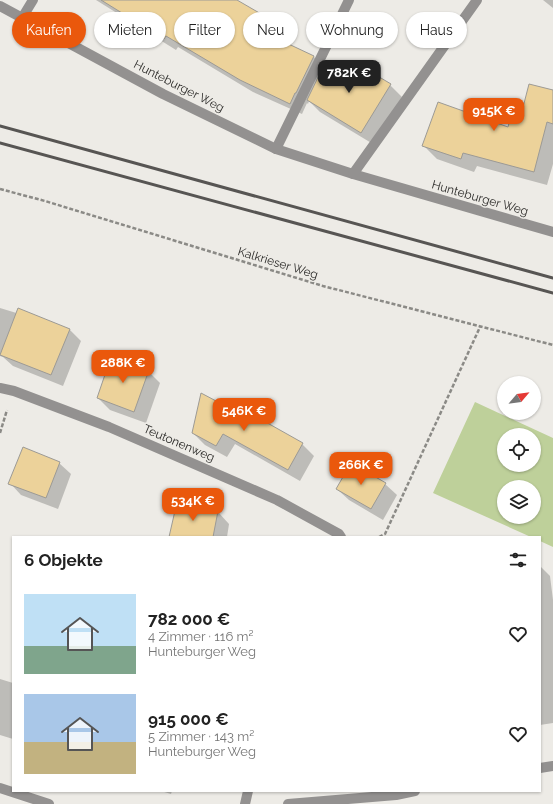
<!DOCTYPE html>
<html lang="de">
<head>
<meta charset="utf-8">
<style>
  body { margin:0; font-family:Raleway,sans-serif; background:#f2f2f2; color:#222; height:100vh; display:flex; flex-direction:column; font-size:15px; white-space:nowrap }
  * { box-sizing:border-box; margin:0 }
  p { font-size:13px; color:#767676 }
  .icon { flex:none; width:22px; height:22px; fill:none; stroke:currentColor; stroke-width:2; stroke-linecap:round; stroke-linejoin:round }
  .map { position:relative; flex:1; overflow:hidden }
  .panel { position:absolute; left:12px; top:536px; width:529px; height:256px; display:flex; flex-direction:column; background:#fff; border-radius:0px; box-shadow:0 1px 3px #0004 }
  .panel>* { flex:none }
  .banner { position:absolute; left:12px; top:12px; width:529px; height:36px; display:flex; gap:8px }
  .needle { width:26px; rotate:61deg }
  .controls { position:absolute; left:497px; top:376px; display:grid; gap:8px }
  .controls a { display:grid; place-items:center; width:44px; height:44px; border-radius:50%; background:#fff; box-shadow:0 1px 3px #0004; font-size:20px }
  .price { position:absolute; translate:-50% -34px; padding:0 9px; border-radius:8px; background:#ea580c; color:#fff; font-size:13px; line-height:26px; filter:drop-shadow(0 1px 2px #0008) }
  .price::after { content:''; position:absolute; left:50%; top:24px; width:12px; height:9px; margin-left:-6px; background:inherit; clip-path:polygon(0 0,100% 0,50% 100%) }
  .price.current { background:#222; color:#fff }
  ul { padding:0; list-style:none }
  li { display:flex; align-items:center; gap:12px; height:100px; padding:0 12px }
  li span { display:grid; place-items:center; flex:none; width:112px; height:80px; border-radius:0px; color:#555 }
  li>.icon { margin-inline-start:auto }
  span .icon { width:48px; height:48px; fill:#fffc; stroke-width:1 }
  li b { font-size:17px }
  h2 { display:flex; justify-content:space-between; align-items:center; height:48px; padding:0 12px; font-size:17px }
  .chip { padding:0 14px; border-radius:18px; background:#fff; box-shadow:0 1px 3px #0004; font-size:14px; line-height:36px }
  .chip.current { background:#ea580c; color:#fff }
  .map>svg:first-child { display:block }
  .green { fill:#bed09a; fill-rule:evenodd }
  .shadow { fill:#0003 }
  .building { fill:#ecd29a; stroke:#9c9a95 }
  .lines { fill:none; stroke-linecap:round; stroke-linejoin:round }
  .path { stroke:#8b8a86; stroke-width:2.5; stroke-dasharray:4 2; stroke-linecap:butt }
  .service { stroke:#939190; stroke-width:10 }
  .minor { stroke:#939190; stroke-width:10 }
  .rail { stroke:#575553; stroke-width:3 }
  .labels { text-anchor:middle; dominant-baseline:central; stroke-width:3; stroke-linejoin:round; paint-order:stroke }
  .street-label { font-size:12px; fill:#2c2b29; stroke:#edebe6 }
</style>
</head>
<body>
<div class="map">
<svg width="553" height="804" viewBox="0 0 553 804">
  <rect width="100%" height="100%" fill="#edebe6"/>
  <path class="green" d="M475 402 553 438V547L540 541V537H531L433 493ZM504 435H534V465H504ZM504 487H534V517H504Z"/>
  <g class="shadow">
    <polygon points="96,0 235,0 268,19 279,31 275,38 314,57 324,67 349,73 390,85 402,97 373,144 320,112 309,101 308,104 307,103 302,114 253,92 178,47 176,50"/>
    <polygon points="543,0 553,0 553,8"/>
    <polygon points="553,91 553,164 547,185 477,166 474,172 437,159 423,145 508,129 521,116"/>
    <polygon points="0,308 69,329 81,341 63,386 13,366 3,357 0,356"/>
    <polygon points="148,371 160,383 146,423 110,410 98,398"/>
    <polygon points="253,422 302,444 314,456 300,481 235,444 227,457 205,445 193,433"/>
    <polygon points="59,463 71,474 58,509 21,495 10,483"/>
    <polygon points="385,484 397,495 383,520 349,500 337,489"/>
    <polygon points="177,503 218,512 229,524 227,537 170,537"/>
    <polygon points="540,566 550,576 553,600 553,723 540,725"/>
    <polygon points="0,679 13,683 13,739 0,735"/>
    <polygon points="161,791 172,791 171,794"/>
  </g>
  <g class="building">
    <polygon points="101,0 237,0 268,18 261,31 314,56 296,93 295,93 290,104 240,80 166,36 164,39"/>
    <polygon points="326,61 348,72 354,62 391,84 361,133 307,100"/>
    <polygon points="529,84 553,90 553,124 547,122 534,172 463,153 461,159 422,146 438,102 508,127 512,112 521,115"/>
    <polygon points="18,308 70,329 51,375 0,355"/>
    <polygon points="111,357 149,370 134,412 97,398"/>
    <polygon points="201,393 252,420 255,416 303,443 288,470 223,434 216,446 192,433"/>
    <polygon points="23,447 60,462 46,498 8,484"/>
    <polygon points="351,463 386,483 371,509 336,489"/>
    <polygon points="177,502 218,511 213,537 169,537"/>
  </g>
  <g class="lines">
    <g class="path">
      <polyline points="0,189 45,201 323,286 553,345"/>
      <polyline points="0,433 7,410"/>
      <polyline points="379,537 385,534 480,327"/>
    </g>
    <g class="service">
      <polyline points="22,18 33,0"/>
      <polyline points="276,149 349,0"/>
    </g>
    <g class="minor">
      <polyline points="0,6 163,94 276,149 353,174 553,232"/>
      <polyline points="353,174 477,0"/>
      <polyline points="0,388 14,391 109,427 277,500 339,534 341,537"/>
      <polyline points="540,768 553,766"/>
      <polyline points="0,788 49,804"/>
      <polyline points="245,804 248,791"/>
      <polyline points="288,804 396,795 415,791"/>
    </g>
    <g class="rail">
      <polyline points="0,126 553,278"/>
      <polyline points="0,143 553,293"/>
    </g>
  </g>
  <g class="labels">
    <g class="street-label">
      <text transform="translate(179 86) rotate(27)">Hunteburger Weg</text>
      <text transform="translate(480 198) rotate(16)">Hunteburger Weg</text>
      <text transform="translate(278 263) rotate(17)">Kalkrieser Weg</text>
      <text transform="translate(179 443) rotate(23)">Teutonenweg</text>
    </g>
  </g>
</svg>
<div class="controls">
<a><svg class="needle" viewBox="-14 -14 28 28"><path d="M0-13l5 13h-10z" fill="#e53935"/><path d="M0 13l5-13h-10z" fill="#767676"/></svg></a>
<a><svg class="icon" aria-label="locate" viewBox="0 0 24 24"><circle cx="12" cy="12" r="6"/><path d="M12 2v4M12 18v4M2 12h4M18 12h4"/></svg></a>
<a><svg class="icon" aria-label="layers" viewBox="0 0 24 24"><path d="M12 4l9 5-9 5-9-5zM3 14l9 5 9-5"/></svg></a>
</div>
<b class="price current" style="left:349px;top:94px">782K €</b>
<b class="price" style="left:494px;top:132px">915K €</b>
<b class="price" style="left:123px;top:384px">288K €</b>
<b class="price" style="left:244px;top:432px">546K €</b>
<b class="price" style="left:361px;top:486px">266K €</b>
<b class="price" style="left:193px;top:522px">534K €</b>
<div class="banner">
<a class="chip current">Kaufen</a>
<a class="chip">Mieten</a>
<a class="chip">Filter</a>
<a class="chip">Neu</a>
<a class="chip">Wohnung</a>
<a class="chip">Haus</a>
</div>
<section class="panel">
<h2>6 Objekte<svg class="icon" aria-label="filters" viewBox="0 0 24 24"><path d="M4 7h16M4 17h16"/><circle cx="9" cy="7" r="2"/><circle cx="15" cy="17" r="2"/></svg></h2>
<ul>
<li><span style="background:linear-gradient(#bfe0f5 65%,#7fa58c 0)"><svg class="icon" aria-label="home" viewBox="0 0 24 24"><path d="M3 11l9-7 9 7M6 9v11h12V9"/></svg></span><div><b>782 000 €</b><p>4 Zimmer · 116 m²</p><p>Hunteburger Weg</p></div><svg class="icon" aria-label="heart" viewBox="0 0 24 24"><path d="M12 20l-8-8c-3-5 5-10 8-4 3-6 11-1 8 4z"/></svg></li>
<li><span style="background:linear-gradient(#a9c7e8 60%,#c2b280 0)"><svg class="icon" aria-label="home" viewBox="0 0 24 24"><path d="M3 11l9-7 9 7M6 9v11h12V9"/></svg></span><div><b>915 000 €</b><p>5 Zimmer · 143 m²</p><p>Hunteburger Weg</p></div><svg class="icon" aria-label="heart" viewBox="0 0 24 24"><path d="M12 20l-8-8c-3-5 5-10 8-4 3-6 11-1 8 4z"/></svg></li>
</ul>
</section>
</div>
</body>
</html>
